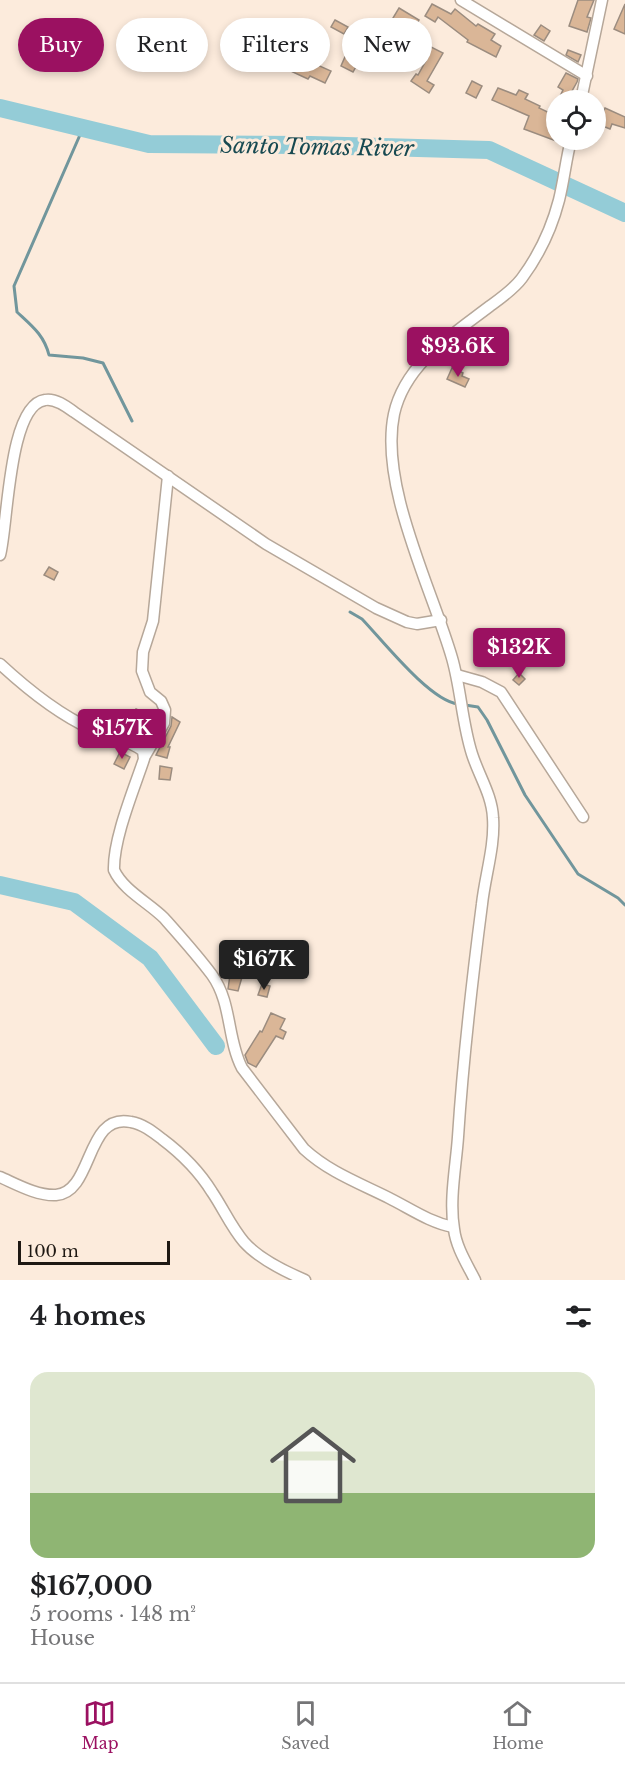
<!DOCTYPE html>
<html lang="en">
<head>
<meta charset="utf-8">
<style>
  body { margin:0; font-family:"Libre Baskerville",serif; background:#f2f2f2; color:#202124; height:100vh; display:flex; flex-direction:column; font-size:22px; white-space:nowrap }
  * { box-sizing:border-box; margin:0 }
  p { font-size:20px; color:#757577 }
  .icon { flex:none; width:33px; height:33px; fill:none; stroke:currentColor; stroke-width:2; stroke-linecap:round; stroke-linejoin:round }
  .map { position:relative; height:1280px; overflow:hidden }
  .side { display:flex; flex-direction:column; background:#fff; flex:1 }
  .side>* { flex:none }
  .guide { position:absolute; left:18px; top:18px; width:590px; height:54px; display:flex; gap:12px }
  .controls { position:absolute; left:546px; top:90px; display:grid; gap:12px }
  .controls a { display:grid; place-items:center; width:60px; height:60px; border-radius:50%; background:#fff; box-shadow:0 3px 9px #0003; font-size:30px }
  .scale { position:absolute; left:18px; bottom:15px; width:152px; box-sizing:border-box; padding-left:6px; border:3px solid #1e1813; border-top:0; font-size:16px; line-height:21px; white-space:nowrap; color:#1e1813; -webkit-text-stroke:4px #fcebdc; paint-order:stroke }
  .price { position:absolute; translate:-50% -51px; padding:0 14px; border-radius:6px; background:#9b1161; color:#fff; font-size:20px; line-height:39px; filter:drop-shadow(0 2px 3px #0008) }
  .price::after { content:''; position:absolute; left:50%; top:36px; width:18px; height:14px; margin-left:-9px; background:inherit; clip-path:polygon(0 0,100% 0,50% 100%) }
  .price.on { background:#222; color:#fff }
  ul { padding:0; list-style:none }
  li { display:grid; align-content:center; gap:12px; height:318px; padding:0 30px }
  li span { display:grid; place-items:center; height:186px; border-radius:18px; color:#555 }
  li>.icon { margin-inline-start:auto }
  span .icon { width:108px; height:108px; fill:#fffc; stroke-width:1 }
  li b { font-size:26px }
  h2 { display:flex; justify-content:space-between; align-items:center; height:72px; padding:0 30px; font-size:26px }
  .pill { padding:0 21px; border-radius:27px; background:#fff; box-shadow:0 3px 9px #0003; font-size:21px; line-height:54px }
  .pill.on { background:#9b1161; color:#fff }
  .dock { display:flex; justify-content:space-around; align-items:center; height:84px; border-top:2px solid #e0e0e0; background:#fff; font-size:16px; color:#757577 }
  .dock a { display:grid; justify-items:center; gap:3px }
  .dock .on { color:#9b1161 }
  .map>svg:first-child { display:block }
  .lines { fill:none; stroke-linecap:round; stroke-linejoin:round }
  .stream { stroke:#71969c; stroke-width:3 }
  .river { stroke:#94ccd7; stroke-width:18 }
  .building { fill:#dab697; stroke:#9b8c7f; stroke-width:1.5 }
  .minor-casing { stroke:#b6a799; stroke-width:13 }
  .minor { stroke:#fff; stroke-width:10 }
  .labels { text-anchor:middle; dominant-baseline:central; stroke-width:6; stroke-linejoin:round; paint-order:stroke }
  .water-label { font-size:22px; font-style:italic; fill:#174951; stroke:#fcebdc }
</style>
</head>
<body>
<div class="map">
<svg width="625" height="1280" viewBox="0 0 625 1280">
  <rect width="100%" height="100%" fill="#fcebdc"/>
  <g class="lines">
    <g class="stream">
      <path d="M83 128 14 286 17 312C32 326 44 335 49 355L83 358 103 363 132 421"/>
      <path d="M350 612 362 619C383 641 430 701 458 704"/>
      <polyline points="465,705 478,707 487,720 525,795 578,874 618,898 625,905"/>
    </g>
    <g class="river">
      <polyline points="0,108 149,144 311,145 489,150 625,213"/>
      <polyline points="0,885 74,902 150,958 216,1046"/>
    </g>
  </g>
  <g class="building">
    <polygon points="578,0 594,0 587,17 591,18 587,32 569,26"/>
    <polygon points="432,4 451,14 455,9 476,26 478,24 495,34 491,40 501,46 496,57 467,42 468,40 438,17 435,22 425,16"/>
    <polygon points="625,4 625,34 614,29"/>
    <polygon points="399,8 419,20 411,34 428,43 427,45 443,53 427,81 434,85 429,93 411,81 416,74 418,75 429,55 405,44 393,67 359,47 369,31 381,38"/>
    <polygon points="335,20 348,27 344,34 331,27"/>
    <polygon points="541,25 550,31 544,41 534,35"/>
    <polygon points="297,39 322,51 315,64 331,71 325,83 310,76 308,79 284,68"/>
    <polygon points="348,50 362,56 353,72 341,66"/>
    <polygon points="568,50 581,55 578,62 566,55"/>
    <polygon points="566,73 578,79 577,82 567,100 558,100 563,90 558,87"/>
    <polygon points="472,81 482,86 476,98 466,93"/>
    <polygon points="498,88 516,95 519,90 528,94 525,99 540,106 539,108 556,116 556,141 524,129 529,116 492,100"/>
    <polygon points="605,108 625,117 625,128 612,124 610,129 598,124"/>
    <polygon points="452,368 463,373 462,376 469,379 465,387 447,379"/>
    <polygon points="49,567 58,572 54,580 44,575"/>
    <polygon points="519,673 525,679 519,685 513,680"/>
    <polygon points="136,709 147,714 145,717 156,722 151,730 131,720"/>
    <polygon points="172,717 180,722 168,747 170,747 167,758 156,755 171,726"/>
    <polygon points="120,752 130,757 124,769 114,764"/>
    <polygon points="160,766 172,768 170,780 159,779"/>
    <polygon points="230,975 242,977 238,991 228,989"/>
    <polygon points="262,984 270,986 267,997 258,995"/>
    <polygon points="271,1013 285,1019 280,1029 286,1032 283,1039 276,1036 256,1067 248,1063 245,1055 260,1031 262,1032"/>
  </g>
  <g class="lines">
    <defs>
      <g id="minor">
        <polyline points="461,0 587,76"/>
        <polyline points="581,100 602,0"/>
        <path d="M0 555C8 526 8 405 45 400 55 398 66 406 74 412L266 544 376 608 407 622 417 624 441 620"/>
        <path d="M0 664C27 689 58 714 91 729 107 737 130 740 143 751L144 759C134 789 113 839 114 870 123 890 149 903 164 918 180 936 198 956 212 975 232 1003 227 1039 242 1068L304 1149C329 1172 359 1183 389 1198 411 1209 429 1222 453 1227"/>
        <polyline points="457,675 482,682 501,692 583,817"/>
        <polyline points="145,756 164,723 165,710 161,701 150,692 142,671 143,652 153,621 168,476"/>
        <path d="M0 1177C16 1184 37 1196 56 1195 94 1192 85 1112 131 1122 143 1124 153 1132 162 1139 182 1154 199 1171 212 1192 223 1208 231 1227 244 1242 259 1259 284 1271 305 1280"/>
        <path d="M475 1280C467 1264 456 1247 454 1229 449 1200 456 1166 458 1137 463 1059 472 981 482 904 485 876 495 846 493 818 492 795 479 776 472 754 462 723 461 689 452 658 432 589 379 485 394 414 405 364 452 335 490 306 501 298 514 289 522 278 539 255 552 227 559 200 564 180 566 159 571 140"/>
      </g>
    </defs>
    <use href="#minor" class="minor-casing"/>
    <use href="#minor" class="minor"/>
  </g>
  <g class="labels">
    <g class="water-label">
      <text transform="translate(317 147) rotate(1)">Santo Tomas River</text>
    </g>
  </g>
</svg>
<div class="controls">
<a><svg class="icon" aria-label="locate" viewBox="0 0 24 24"><circle cx="12" cy="12" r="6"/><path d="M12 2v4M12 18v4M2 12h4M18 12h4"/></svg></a>
</div>
<div class="scale">100 m</div>
<b class="price" style="left:458px;top:378px">$93.6K</b>
<b class="price" style="left:519px;top:679px">$132K</b>
<b class="price" style="left:122px;top:760px">$157K</b>
<b class="price on" style="left:264px;top:991px">$167K</b>
<div class="guide">
<a class="pill on">Buy</a>
<a class="pill">Rent</a>
<a class="pill">Filters</a>
<a class="pill">New</a>
</div>
</div>
<section class="side">
<h2>4 homes<svg class="icon" aria-label="filters" viewBox="0 0 24 24"><path d="M4 7h16M4 17h16"/><circle cx="9" cy="7" r="2"/><circle cx="15" cy="17" r="2"/></svg></h2>
<ul>
<li><span style="background:linear-gradient(#dfe7d0 65%,#8fb573 0)"><svg class="icon" aria-label="home" viewBox="0 0 24 24"><path d="M3 11l9-7 9 7M6 9v11h12V9"/></svg></span><div><b>$167,000</b><p>5 rooms · 148 m²</p><p>House</p></div></li>
</ul>
</section>
<nav class="dock">
<a class="on"><svg class="icon" aria-label="map" viewBox="0 0 24 24"><path d="M3 6l6-2 6 2 6-2v14l-6 2-6-2-6 2zM9 4v14M15 6v14"/></svg>Map</a>
<a><svg class="icon" aria-label="saved" viewBox="0 0 24 24"><path d="M7 4h10v16l-5-4-5 4z"/></svg>Saved</a>
<a><svg class="icon" aria-label="home" viewBox="0 0 24 24"><path d="M3 11l9-7 9 7M6 9v11h12V9"/></svg>Home</a>
</nav>
</body>
</html>
